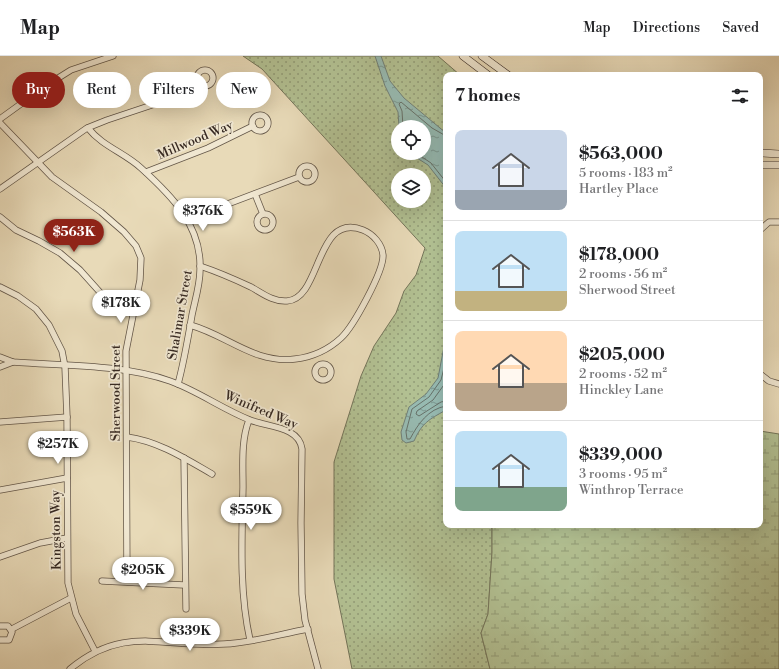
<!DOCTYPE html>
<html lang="en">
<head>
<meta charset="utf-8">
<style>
  body { margin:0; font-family:"Libre Bodoni",serif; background:#f6f6f6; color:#202124; height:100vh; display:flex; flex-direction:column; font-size:15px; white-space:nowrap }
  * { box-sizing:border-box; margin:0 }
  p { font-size:13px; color:#757577 }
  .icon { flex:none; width:22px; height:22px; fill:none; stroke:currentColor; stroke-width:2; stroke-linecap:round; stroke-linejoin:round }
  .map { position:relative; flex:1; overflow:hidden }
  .details { position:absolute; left:443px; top:16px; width:320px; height:456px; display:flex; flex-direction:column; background:#fff; border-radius:8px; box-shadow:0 4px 16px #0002 }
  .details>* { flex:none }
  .banner { position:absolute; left:12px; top:16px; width:371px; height:36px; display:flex; gap:8px }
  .tools { position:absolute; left:391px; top:64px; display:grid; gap:8px }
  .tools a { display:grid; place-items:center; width:40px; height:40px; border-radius:50%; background:#fff; box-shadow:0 4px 16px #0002; font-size:20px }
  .price { position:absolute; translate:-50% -34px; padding:0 9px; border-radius:14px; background:#fff; color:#222; font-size:13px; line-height:26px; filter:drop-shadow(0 1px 2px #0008) }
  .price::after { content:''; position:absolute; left:50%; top:24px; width:12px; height:9px; margin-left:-6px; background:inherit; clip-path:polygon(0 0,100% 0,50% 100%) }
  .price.on { background:#8f2418; color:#fff }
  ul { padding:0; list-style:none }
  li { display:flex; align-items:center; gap:12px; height:100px; padding:0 12px }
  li+li { border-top:1px solid #e0e0e0 }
  li span { display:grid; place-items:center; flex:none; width:112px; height:80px; border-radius:8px; color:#555 }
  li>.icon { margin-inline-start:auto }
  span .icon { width:48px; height:48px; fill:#fffc; stroke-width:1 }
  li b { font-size:17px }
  h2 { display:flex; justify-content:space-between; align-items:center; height:48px; padding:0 12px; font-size:17px }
  .pill { padding:0 14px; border-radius:18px; background:#fff; box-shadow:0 4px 16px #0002; font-size:14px; line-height:36px }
  .pill.on { background:#8f2418; color:#fff }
  header { display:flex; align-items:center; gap:24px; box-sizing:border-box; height:56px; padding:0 20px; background:#fff; border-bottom:1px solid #e0e0e0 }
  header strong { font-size:19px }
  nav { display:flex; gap:22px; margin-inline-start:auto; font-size:14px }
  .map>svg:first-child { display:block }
  .grass { fill:url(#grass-dots); stroke:#74755a; fill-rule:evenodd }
  .wetland { fill:url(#wetland-marsh); stroke:#74755a }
  .water { fill:url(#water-ripples); stroke:#718078 }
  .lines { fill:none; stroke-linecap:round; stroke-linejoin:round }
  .shore { stroke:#67726a; stroke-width:1 }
  .minor-casing { stroke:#635648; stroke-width:7 }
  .secondary-casing { stroke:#372a23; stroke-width:8 }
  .minor { stroke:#f0e7d1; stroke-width:5.5 }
  .secondary { stroke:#f0e7d1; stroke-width:7 }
  .labels { text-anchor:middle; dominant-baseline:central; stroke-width:3.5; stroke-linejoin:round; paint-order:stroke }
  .street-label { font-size:13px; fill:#372a23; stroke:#f0e7d1 }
</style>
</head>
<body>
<header>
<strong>Map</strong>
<nav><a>Map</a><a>Directions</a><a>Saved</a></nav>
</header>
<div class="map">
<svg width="779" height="613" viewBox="0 0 779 613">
  <defs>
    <pattern id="grass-dots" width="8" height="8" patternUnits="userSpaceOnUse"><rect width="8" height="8" fill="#b2c092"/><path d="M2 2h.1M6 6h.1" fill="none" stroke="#929c77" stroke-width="1.8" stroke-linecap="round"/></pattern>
    <pattern id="wetland-marsh" width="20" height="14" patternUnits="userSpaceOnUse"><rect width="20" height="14" fill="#b2c092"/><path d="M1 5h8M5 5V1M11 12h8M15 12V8" fill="none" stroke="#929c77"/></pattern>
    <pattern id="water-ripples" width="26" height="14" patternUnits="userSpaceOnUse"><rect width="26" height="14" fill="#97bab1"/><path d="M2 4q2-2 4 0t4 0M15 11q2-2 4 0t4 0" fill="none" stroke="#7c9790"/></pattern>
  </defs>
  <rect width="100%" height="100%" fill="#e8dab8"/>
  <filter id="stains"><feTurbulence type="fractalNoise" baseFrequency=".005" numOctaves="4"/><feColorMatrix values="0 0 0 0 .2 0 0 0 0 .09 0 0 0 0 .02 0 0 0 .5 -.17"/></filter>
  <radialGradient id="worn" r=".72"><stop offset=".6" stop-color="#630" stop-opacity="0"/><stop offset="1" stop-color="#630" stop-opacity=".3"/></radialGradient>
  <path class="grass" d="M243 0H438L460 19H446V469H492V496L488 558 481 577 490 613H352L334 523V406L361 320 374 290 396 257 404 235 416 219 425 192 262 13ZM398 71H424V97H398ZM398 119H424V145H398Z"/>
  <polygon class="wetland" points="760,375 779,378 779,613 490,613 481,577 488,558 492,496 492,469 760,469"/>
  <g class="water">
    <polygon points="375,0 381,0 390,25 404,42 446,77 446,132 428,109 409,97 424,97 424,71 399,71 398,56 385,30"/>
    <path d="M446 280V354C428 364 422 367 414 385L406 387 402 384 401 376 409 351 426 338 438 322Z"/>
  </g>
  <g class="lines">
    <g class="shore">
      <polyline points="403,71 402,55 399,48 401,46 432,72 446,80"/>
      <polyline points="416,97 431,107 446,126"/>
      <path d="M446 304 441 324 429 341 412 353 406 376 407 383H410C418 368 428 353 446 350"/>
      <polyline points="446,326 433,344 417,355 416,358 419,360 441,346 446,345"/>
    </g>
    <defs>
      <g id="minor">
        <circle cx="205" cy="22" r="8"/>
        <circle cx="260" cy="67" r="8"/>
        <polyline points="0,63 47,29 71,14 113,0"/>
        <polyline points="0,67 52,121 101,156 124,176 136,190 141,202 140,224 126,295 127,525"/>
        <path d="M88 72C102 90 125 97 141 112 172 140 202 170 200 214 200 229 195 244 192 259 188 282 184 306 178 328"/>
        <circle cx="307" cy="118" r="8"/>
        <polyline points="146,116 208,92 253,70"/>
        <polyline points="0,133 87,72 107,64 170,43 198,27"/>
        <polyline points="255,138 263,158"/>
        <circle cx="265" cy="166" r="8"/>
        <polyline points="0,161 16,174 39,185 60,197 80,214 106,243 134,253"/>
        <polyline points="188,163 299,121"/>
        <polyline points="760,174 769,166 779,166"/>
        <polyline points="0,231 18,240 36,253 49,269 62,295 65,311 67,361 68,527 76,558 95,595"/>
        <path d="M190 269C227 279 254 308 295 303 313 301 328 294 341 282 353 271 384 215 383 199 382 188 373 178 363 174 315 155 322 243 287 245 273 246 262 237 251 231 234 223 218 216 200 210"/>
        <path d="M0 301 13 306C64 310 122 308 170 325 198 335 222 353 250 364 267 371 299 370 302 393L301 467 302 538 305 564 318 613"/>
        <circle cx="323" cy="316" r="8"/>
        <polyline points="0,311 13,306"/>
        <polyline points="760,318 769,325 779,328"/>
        <path d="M249 364C241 384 243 409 243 431 242 481 239 535 250 584"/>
        <polyline points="0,366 67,361"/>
        <path d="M127 381C158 385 186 403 212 418"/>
        <polyline points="184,402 186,553"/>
        <polyline points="0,434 67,422"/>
        <polyline points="0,501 40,487 67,482"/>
        <polyline points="102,525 184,529"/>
        <polyline points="0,570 8,570 12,576 9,584 0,584"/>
        <polyline points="12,573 71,542"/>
        <path d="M70 613C124 568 163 592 224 588 252 587 280 578 308 573"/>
      </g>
      <g id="secondary">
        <polyline points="463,0 488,19"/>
        <polyline points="482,0 508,19"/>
        <polyline points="760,97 779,98"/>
        <polyline points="760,109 779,109"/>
      </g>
    </defs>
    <use href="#minor" class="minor-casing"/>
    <use href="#secondary" class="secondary-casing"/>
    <use href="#minor" class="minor"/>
    <use href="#secondary" class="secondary"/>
  </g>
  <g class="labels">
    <g class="street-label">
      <text transform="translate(195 84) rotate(-23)">Millwood Way</text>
      <text transform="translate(180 259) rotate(-80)">Shalimar Street</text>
      <text transform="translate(116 337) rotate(-90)">Sherwood Street</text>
      <text transform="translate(261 354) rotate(23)">Winifred Way</text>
      <text transform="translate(56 474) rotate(-91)">Kingston Way</text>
    </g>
  </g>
  <rect width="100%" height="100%" filter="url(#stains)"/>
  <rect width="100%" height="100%" fill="url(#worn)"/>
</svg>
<div class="tools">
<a><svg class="icon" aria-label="locate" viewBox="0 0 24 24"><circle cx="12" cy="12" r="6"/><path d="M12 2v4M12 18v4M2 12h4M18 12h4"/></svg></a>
<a><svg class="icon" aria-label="layers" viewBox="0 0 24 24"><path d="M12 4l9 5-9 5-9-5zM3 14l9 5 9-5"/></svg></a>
</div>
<b class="price" style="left:203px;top:176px">$376K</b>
<b class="price on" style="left:74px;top:197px">$563K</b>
<b class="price" style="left:121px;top:268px">$178K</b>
<b class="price" style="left:58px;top:409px">$257K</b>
<b class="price" style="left:251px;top:475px">$559K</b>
<b class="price" style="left:143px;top:535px">$205K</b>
<b class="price" style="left:190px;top:596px">$339K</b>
<div class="banner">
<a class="pill on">Buy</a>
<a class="pill">Rent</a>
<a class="pill">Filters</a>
<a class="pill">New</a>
</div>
<section class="details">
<h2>7 homes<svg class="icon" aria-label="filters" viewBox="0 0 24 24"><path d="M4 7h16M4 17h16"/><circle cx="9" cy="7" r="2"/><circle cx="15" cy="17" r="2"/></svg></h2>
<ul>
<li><span style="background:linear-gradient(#c9d6e8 75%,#9aa5b1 0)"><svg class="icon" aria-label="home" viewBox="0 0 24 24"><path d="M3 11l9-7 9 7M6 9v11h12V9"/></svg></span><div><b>$563,000</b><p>5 rooms · 183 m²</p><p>Hartley Place</p></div></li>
<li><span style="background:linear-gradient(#bfe0f5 75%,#c2b280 0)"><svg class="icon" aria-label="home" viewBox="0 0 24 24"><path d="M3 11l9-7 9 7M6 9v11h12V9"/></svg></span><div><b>$178,000</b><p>2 rooms · 56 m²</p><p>Sherwood Street</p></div></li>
<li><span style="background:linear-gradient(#ffd9b3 65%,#b9a48a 0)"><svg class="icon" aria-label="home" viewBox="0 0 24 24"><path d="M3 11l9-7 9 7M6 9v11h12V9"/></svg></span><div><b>$205,000</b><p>2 rooms · 52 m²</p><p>Hinckley Lane</p></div></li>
<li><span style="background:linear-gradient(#bfe0f5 70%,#7fa58c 0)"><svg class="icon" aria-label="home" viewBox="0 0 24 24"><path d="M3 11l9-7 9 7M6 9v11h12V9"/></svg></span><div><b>$339,000</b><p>3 rooms · 95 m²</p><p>Winthrop Terrace</p></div></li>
</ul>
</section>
</div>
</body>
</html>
